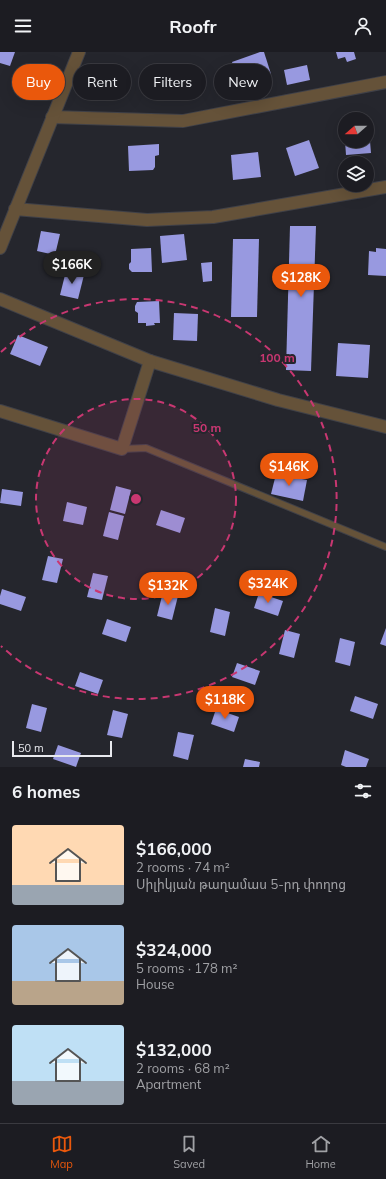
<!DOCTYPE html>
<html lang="en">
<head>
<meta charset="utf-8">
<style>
  body { margin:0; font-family:Mulish,"Noto Sans Armenian",sans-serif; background:#25252a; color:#f1f3f6; height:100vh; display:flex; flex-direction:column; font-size:15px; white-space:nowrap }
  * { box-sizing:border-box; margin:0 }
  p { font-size:13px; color:#a0a1a5 }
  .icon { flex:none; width:22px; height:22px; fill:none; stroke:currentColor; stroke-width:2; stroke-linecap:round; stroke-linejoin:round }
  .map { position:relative; height:715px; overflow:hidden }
  .sheet { display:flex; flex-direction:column; background:#1c1c22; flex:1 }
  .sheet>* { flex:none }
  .guide { position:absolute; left:12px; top:12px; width:362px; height:36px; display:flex; gap:8px }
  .needle { width:26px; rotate:250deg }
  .tools { position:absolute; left:338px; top:60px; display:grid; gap:8px }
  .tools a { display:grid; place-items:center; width:36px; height:36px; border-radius:50%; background:#1c1c22; box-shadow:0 4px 16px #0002,0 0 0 1px #3a3a40; font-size:20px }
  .scale { position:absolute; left:12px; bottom:10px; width:100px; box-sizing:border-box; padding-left:4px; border:2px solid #e8e9ee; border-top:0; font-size:11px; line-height:14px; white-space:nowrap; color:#e8e9ee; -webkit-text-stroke:3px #25262d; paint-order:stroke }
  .price { position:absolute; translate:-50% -34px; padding:0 9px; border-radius:14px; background:#ea580c; color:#fff; font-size:13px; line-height:26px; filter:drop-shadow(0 1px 2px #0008) }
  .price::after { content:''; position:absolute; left:50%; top:24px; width:12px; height:9px; margin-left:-6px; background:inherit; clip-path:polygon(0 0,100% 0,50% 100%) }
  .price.current { background:#222; color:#fff }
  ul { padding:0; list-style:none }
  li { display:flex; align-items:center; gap:12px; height:100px; padding:0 12px }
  li span { display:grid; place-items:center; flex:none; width:112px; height:80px; border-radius:4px; color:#555 }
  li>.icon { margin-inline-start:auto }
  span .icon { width:48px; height:48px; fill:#fffc; stroke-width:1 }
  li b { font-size:17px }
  h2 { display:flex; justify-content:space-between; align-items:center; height:48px; padding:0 12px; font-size:17px }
  .pill { padding:0 14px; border-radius:18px; background:#1c1c22; box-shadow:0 4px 16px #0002,0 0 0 1px #3a3a40; font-size:14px; line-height:36px }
  .pill.current { background:#ea580c; color:#fff }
  header { display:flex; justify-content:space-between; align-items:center; height:52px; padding:0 12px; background:#1c1c22; font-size:18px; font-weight:700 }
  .tabs { display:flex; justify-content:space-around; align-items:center; height:56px; border-top:1px solid #3a3a40; background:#1c1c22; font-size:11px; color:#a0a1a5 }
  .tabs a { display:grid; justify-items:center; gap:2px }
  .tabs .current { color:#ea580c }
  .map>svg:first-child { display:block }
  .building { fill:#9899e0 }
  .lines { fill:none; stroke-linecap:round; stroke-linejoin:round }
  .service-casing { stroke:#404148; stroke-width:8 }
  .minor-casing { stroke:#404148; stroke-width:14 }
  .service { stroke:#655239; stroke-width:6 }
  .minor { stroke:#655239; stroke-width:12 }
  .ring { fill:none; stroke:#c83771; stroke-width:2; stroke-dasharray:7 5 }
  .centre { fill:#c83771; stroke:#25262d; stroke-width:2 }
  .ring-label { font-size:12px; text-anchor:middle; font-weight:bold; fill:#c83771; stroke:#25262d; stroke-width:4; stroke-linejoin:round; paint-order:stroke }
</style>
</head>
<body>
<header><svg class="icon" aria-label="menu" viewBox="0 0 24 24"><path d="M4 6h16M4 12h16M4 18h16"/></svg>Roofr<svg class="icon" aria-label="person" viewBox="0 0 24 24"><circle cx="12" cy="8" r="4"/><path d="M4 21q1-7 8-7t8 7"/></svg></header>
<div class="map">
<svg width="386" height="715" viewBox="0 0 386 715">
  <rect width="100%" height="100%" fill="#25262d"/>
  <g class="building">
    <polygon points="0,0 15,0 10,14 0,11"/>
    <polygon points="260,0 264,0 271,22 240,33 232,10"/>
    <polygon points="336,0 354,0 356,7 347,10 345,5 338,7"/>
    <polygon points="307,13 310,28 287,33 284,18"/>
    <polygon points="369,77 371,101 346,103 345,89 367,89 367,78"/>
    <polygon points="309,88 319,116 295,124 286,96"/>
    <polygon points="159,92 159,103 155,104 155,115 153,118 129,119 128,94"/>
    <polygon points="258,100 261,125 233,128 231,103"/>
    <polygon points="290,174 316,174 311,319 286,318"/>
    <polygon points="41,179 60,182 55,203 37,199"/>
    <polygon points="184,182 187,208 162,211 160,184"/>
    <polygon points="233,187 259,187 257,265 231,265"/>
    <polygon points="151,196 152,220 132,220 129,217 129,212 131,210 131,197"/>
    <polygon points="376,196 386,197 386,224 368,223 369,199 376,200"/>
    <polygon points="212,210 212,229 203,230 201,211"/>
    <polygon points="66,219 84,223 78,247 60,243"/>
    <polygon points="159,249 160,271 154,271 155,273 146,274 146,271 138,271 138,261 135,259 135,254 137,250"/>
    <polygon points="174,261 198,262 197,289 173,288"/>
    <polygon points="18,283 48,295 40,314 10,302"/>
    <polygon points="338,291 370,293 368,326 336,324"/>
    <polygon points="276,422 307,428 303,449 271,442"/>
    <polygon points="116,434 131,438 125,462 110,458"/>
    <polygon points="2,437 23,440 21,454 0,451"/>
    <polygon points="67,450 87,455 83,473 63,469"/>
    <polygon points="161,458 185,466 180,481 156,473"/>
    <polygon points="109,460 124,464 118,488 103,484"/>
    <polygon points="48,504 63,507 57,531 42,528"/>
    <polygon points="93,521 108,524 102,548 87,545"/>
    <polygon points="2,537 26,545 21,559 0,552 0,544"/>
    <polygon points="163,540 178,544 172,568 157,564"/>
    <polygon points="259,541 283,549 278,564 254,556"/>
    <polygon points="215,556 230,560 225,584 210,580"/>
    <polygon points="107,567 131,575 126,590 102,582"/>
    <polygon points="386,576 386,594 380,592"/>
    <polygon points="285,578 300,582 294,606 279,602"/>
    <polygon points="340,586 355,590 350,614 335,610"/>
    <polygon points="237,611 260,619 255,633 232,625"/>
    <polygon points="80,620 103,628 98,642 75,634"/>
    <polygon points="355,644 378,652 373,667 350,659"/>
    <polygon points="32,652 47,656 41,680 26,676"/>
    <polygon points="216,657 239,665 234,680 211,672"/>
    <polygon points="113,658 128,662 122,686 107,683"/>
    <polygon points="178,680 194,683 188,708 173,704"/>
    <polygon points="58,693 81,701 76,715 53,707"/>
    <polygon points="345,698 369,707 366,715 346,715 341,713"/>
    <polygon points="245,707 260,710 259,715 243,715"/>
  </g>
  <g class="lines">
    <defs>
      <polyline id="service" points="122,397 146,396 386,495"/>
      <g id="minor">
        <polyline points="52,65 183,69 386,30"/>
        <polyline points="15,157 147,168 213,165 386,135"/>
        <polyline points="0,196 79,0"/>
        <polyline points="0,247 150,309 278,348 386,375"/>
        <polyline points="0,359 122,397 150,309"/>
      </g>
    </defs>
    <use href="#service" class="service-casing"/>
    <use href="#minor" class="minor-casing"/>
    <use href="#service" class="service"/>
    <use href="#minor" class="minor"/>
  </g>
  <circle cx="136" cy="447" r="100" fill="#c83771" fill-opacity=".12"/>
  <g class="ring">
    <circle cx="136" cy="447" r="100"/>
    <path d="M1 300A200 200 0 1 1 1 594"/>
  </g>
  <circle cx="136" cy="447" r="6" class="centre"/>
  <g class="ring-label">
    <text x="277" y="310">100 m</text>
    <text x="207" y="380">50 m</text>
  </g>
</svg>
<div class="tools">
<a><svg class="needle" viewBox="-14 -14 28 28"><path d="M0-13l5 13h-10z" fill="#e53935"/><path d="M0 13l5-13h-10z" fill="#a0a1a5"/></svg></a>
<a><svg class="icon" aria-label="layers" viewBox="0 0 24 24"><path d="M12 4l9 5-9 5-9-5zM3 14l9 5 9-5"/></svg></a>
</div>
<div class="scale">50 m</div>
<b class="price current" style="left:72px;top:233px">$166K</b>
<b class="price" style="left:301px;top:246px">$128K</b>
<b class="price" style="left:289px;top:435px">$146K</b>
<b class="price" style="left:268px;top:552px">$324K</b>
<b class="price" style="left:168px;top:554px">$132K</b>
<b class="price" style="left:225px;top:668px">$118K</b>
<div class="guide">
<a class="pill current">Buy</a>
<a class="pill">Rent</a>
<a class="pill">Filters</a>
<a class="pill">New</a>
</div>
</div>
<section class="sheet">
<h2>6 homes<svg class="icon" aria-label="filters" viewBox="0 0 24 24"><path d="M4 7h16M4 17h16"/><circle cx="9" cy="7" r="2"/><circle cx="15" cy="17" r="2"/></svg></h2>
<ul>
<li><span style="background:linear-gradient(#ffd9b3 75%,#9aa5b1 0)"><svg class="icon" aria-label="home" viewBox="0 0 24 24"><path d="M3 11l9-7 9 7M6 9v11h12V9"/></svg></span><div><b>$166,000</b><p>2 rooms · 74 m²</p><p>Սիլիկյան թաղամաս 5-րդ փողոց</p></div></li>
<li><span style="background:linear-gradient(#a9c7e8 70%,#b9a48a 0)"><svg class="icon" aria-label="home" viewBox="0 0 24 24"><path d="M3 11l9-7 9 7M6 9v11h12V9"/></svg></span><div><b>$324,000</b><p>5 rooms · 178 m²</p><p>House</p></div></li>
<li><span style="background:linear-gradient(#bfe0f5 70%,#9aa5b1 0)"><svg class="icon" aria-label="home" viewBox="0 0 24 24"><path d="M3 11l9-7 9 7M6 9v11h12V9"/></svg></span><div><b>$132,000</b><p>2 rooms · 68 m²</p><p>Apartment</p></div></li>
</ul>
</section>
<nav class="tabs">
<a class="current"><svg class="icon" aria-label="map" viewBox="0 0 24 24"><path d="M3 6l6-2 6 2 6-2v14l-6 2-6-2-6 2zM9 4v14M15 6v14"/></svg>Map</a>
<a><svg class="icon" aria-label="saved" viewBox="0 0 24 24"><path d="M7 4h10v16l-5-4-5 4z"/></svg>Saved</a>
<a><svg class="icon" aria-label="home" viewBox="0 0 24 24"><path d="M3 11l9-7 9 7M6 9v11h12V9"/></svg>Home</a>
</nav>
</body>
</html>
